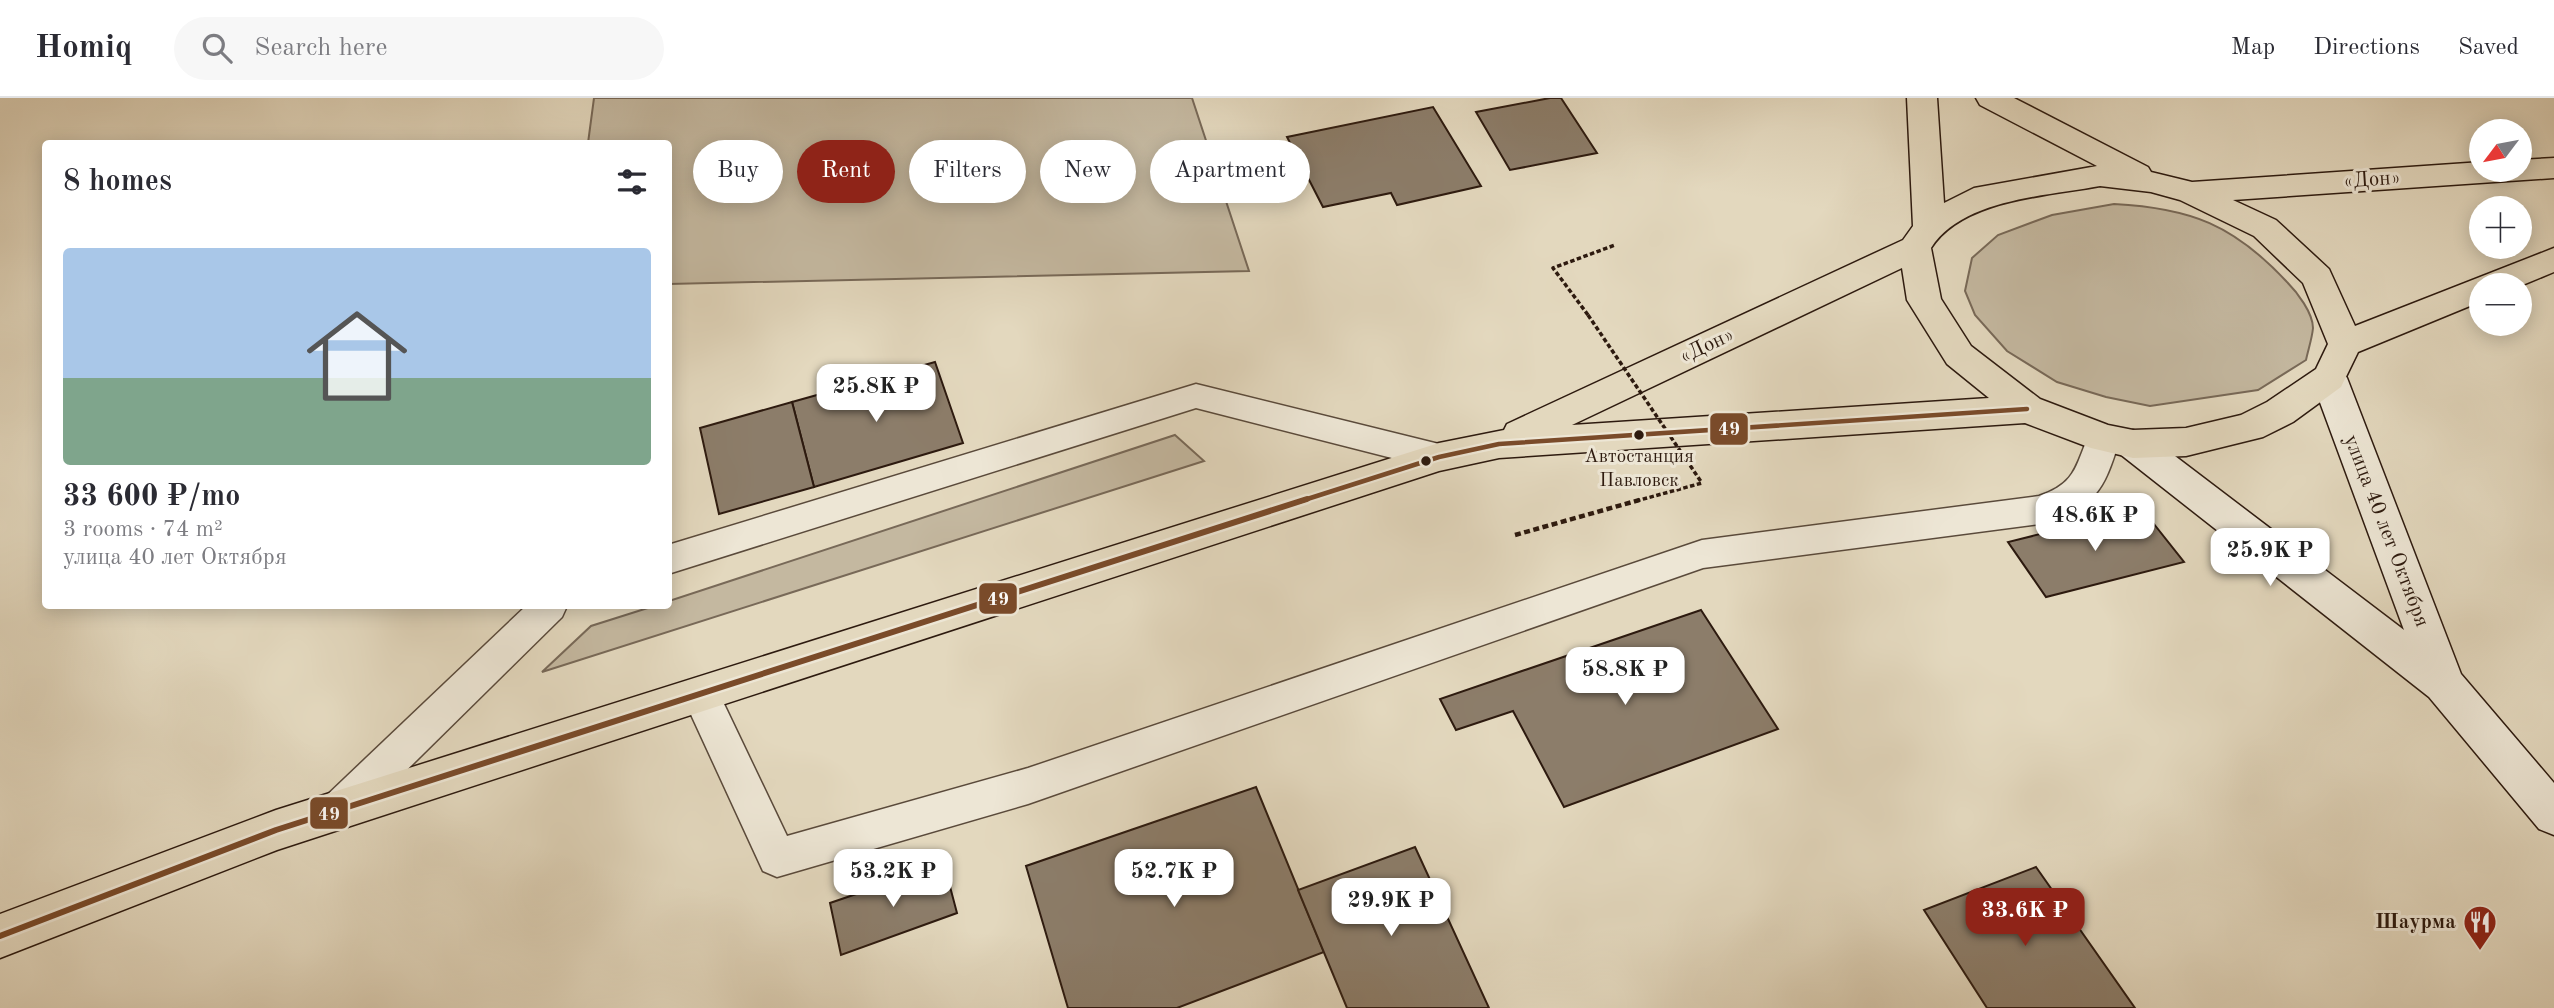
<!DOCTYPE html>
<html lang="en">
<head>
<meta charset="utf-8">
<style>
  body { margin:0; font-family:"Old Standard TT",serif; background:#f7f7f7; color:#2b2b33; height:100vh; display:flex; flex-direction:column; font-size:26px; white-space:nowrap }
  * { box-sizing:border-box; margin:0 }
  p { font-size:23px; color:#7c7c81 }
  .icon { flex:none; width:38px; height:38px; fill:none; stroke:currentColor; stroke-width:2; stroke-linecap:round; stroke-linejoin:round }
  .map { position:relative; flex:1; overflow:hidden }
  .drawer { position:absolute; left:42px; top:42px; width:630px; height:469px; display:flex; flex-direction:column; background:#fff; border-radius:7px; box-shadow:0 4px 18px #0003 }
  .drawer>* { flex:none }
  .hud { position:absolute; left:693px; top:42px; width:665px; height:63px; display:flex; gap:14px }
  .needle { width:46px; rotate:238deg }
  .buttons { position:absolute; left:2469px; top:21px; display:grid; gap:14px }
  .buttons a { display:grid; place-items:center; width:63px; height:63px; border-radius:50%; background:#fff; box-shadow:0 4px 18px #0003; font-size:35px }
  .price { position:absolute; translate:-50% -60px; padding:0 16px; border-radius:14px; background:#fff; color:#222; font-size:23px; line-height:46px; filter:drop-shadow(0 2px 4px #0008) }
  .price::after { content:''; position:absolute; left:50%; top:42px; width:21px; height:16px; margin-left:-10px; background:inherit; clip-path:polygon(0 0,100% 0,50% 100%) }
  .price.on { background:#8f2418; color:#fff }
  ul { padding:0; list-style:none }
  li { display:grid; align-content:center; gap:14px; height:371px; padding:0 21px }
  li+li { border-top:2px solid #e1e1e2 }
  li span { display:grid; place-items:center; height:217px; border-radius:7px; color:#555 }
  li>.icon { margin-inline-start:auto }
  span .icon { width:126px; height:126px; fill:#fffc; stroke-width:1 }
  li b { font-size:30px }
  h2 { display:flex; justify-content:space-between; align-items:center; height:84px; padding:0 21px; font-size:30px }
  .pill { padding:0 24px; border-radius:32px; background:#fff; box-shadow:0 4px 18px #0003; font-size:24px; line-height:63px }
  .pill.on { background:#8f2418; color:#fff }
  header { display:flex; align-items:center; gap:42px; box-sizing:border-box; height:98px; padding:0 35px; background:#fff; border-bottom:2px solid #e1e1e2 }
  header strong { font-size:33px }
  nav { display:flex; gap:38px; margin-inline-start:auto; font-size:24px }
  .search { width:490px; height:63px; background:#f7f7f7; display:flex; align-items:center; gap:18px; box-sizing:border-box; padding:0 24px; border-radius:38px; color:#7c7c81; font-size:26px }
  .map>svg:first-child { display:block }
  .green { fill:#c4b8a0; stroke:#786958; stroke-width:2 }
  .building { fill:#8c7d6a; stroke:#2d1a0f; stroke-width:2 }
  .lines { fill:none; stroke-linecap:round; stroke-linejoin:round }
  .lane-casing { stroke:#5a4a3b; stroke-width:3 }
  .secondary-casing { stroke:#2d1a0f; stroke-width:3 }
  .primary-casing { stroke:#2d1a0f; stroke-width:3 }
  .path-far1 { stroke:#2d1a0f; stroke-width:3.5; stroke-dasharray:4.5 2.5; stroke-linecap:butt }
  .path { stroke:#2d1a0f; stroke-width:4.5; stroke-dasharray:6 3.5; stroke-linecap:butt }
  .lane { fill:#ede6d5; fill-rule:evenodd }
  .secondary { fill:#ede6d5; fill-rule:evenodd }
  .primary { fill:#e3d8be; fill-rule:evenodd }
  .path-bridge { stroke:#2d1a0f; stroke-width:3.5; stroke-dasharray:4.5 2.5; stroke-linecap:butt }
  .bus-1-far1-casing { stroke:#ede6d5; stroke-width:9 }
  .bus-1-casing { stroke:#ede6d5; stroke-width:11 }
  .bus-1-far1 { stroke:#7a4b2a; stroke-width:4.5 }
  .bus-1 { stroke:#7a4b2a; stroke-width:6 }
  .bus-dot { fill:#2d1a0f; stroke:#ede6d5; stroke-width:2.5 }
  .labels { text-anchor:middle; dominant-baseline:central; stroke-width:6; stroke-linejoin:round; paint-order:stroke }
  .bus-label { font-size:19px; fill:#2d1a0f; stroke:#ede6d5 }
  .street-label { font-size:21px; fill:#2d1a0f; stroke:#ede6d5 }
  .poi-label { font-size:21px; font-weight:bold; fill:#2d1a0f; stroke:#ede6d5; text-anchor:end }
  .line-badge { stroke:#ede6d5; stroke-width:2.5 }
  .badge-label { font-size:19px; text-anchor:middle; font-weight:bold; fill:#fff }
</style>
</head>
<body>
<header>
<strong>Homiq</strong>
<div class="search"><svg class="icon" aria-label="search" viewBox="0 0 24 24"><circle cx="10" cy="10" r="6"/><path d="M15 15l6 6"/></svg>Search here</div>
<nav><a>Map</a><a>Directions</a><a>Saved</a></nav>
</header>
<div class="map">
<svg width="2554" height="910" viewBox="0 0 2554 910">
  <rect width="100%" height="100%" fill="#e3d8be"/>
  <filter id="stains"><feTurbulence type="fractalNoise" baseFrequency=".00286" numOctaves="4"/><feColorMatrix values="0 0 0 0 .2 0 0 0 0 .09 0 0 0 0 .02 0 0 0 .5 -.17"/></filter>
  <radialGradient id="worn" r=".72"><stop offset=".6" stop-color="#630" stop-opacity="0"/><stop offset="1" stop-color="#630" stop-opacity=".3"/></radialGradient>
  <g class="green">
    <polygon points="594,0 1192,0 1249,173 669,186 668,46 588,45"/>
    <path d="M2114 106C2191 110 2234 127 2287 184 2297 194 2313 215 2313 230 2312 241 2308 252 2306 262L2258 292 2150 308 2106 299 2057 284 2007 253 1975 217 1965 193 1972 160 1998 137 2052 117Z"/>
    <polygon points="1175,337 1204,363 542,574 591,528 654,508 668,508 669,503"/>
  </g>
  <g class="building">
    <polygon points="1550,0 1561,0 1597,55 1510,72 1476,14"/>
    <polygon points="1433,9 1481,88 1397,107 1391,95 1323,109 1287,39"/>
    <polygon points="935,264 963,345 814,389 792,304"/>
    <polygon points="792,304 814,389 719,416 700,330"/>
    <polygon points="2142,411 2184,464 2046,499 2008,444"/>
    <polygon points="1701,512 1778,631 1564,709 1513,613 1456,632 1440,601"/>
    <polygon points="1256,689 1324,854 1177,910 1068,910 1026,768"/>
    <polygon points="1415,749 1489,910 1347,910 1298,792"/>
    <polygon points="944,766 957,815 841,857 830,805"/>
    <polygon points="2036,769 2135,910 1987,910 1924,812"/>
  </g>
  <g class="lines">
    <defs>
      <g id="lane">
        <polygon points="1196,286 1439,346 1451,350 1456,359 1451,368 1439,372 1196,310 668,476 668,447"/>
        <path d="M2104 327 2116 331 2120 340C2103 396 2096 407 2040 426L1703 470 1028 706 777 779 763 773 682 597 688 585 701 581 714 585 787 738 1028 670 1702 442 2039 398C2080 384 2075 364 2092 331Z"/>
        <polygon points="526,508 567,508 562,519 352,726 338,731 324,726 318,713 324,700"/>
      </g>
      <polygon id="secondary" points="2329,267 2341,271 2347,280 2461,576 2554,685 2554,737 2539,731 2429,599 2120,356 2115,346 2120,336 2133,332 2146,336 2404,532 2311,280 2317,271"/>
      <path id="primary" d="M1907 0H1937L1944 105 1974 90 2097 68 1980 7 1976 0H2014L2148 69 2151 74 2192 84 2482 64V72H2520V62L2554 60V80L2233 102 2276 122 2329 171 2355 228 2554 150V174L2520 188 2482 187V203L2358 254 2341 289 2293 324 2263 339 2186 358 2133 360 2091 350 2025 325 1499 360 1439 373 277 752 0 860V816L276 712 1439 345 1504 332 1507 326 1903 142 1913 128ZM2100 88 2151 94 2180 102 2254 138 2303 185 2328 246 2316 271 2267 304 2241 317 2186 330 2133 332 2108 327 2040 301 1971 248 1941 201 1931 150C1962 101 2047 98 2100 88ZM1902 170 1907 202 1947 266 1989 300 1572 327Z"/>
    </defs>
    <use href="#lane" class="lane-casing"/>
    <use href="#secondary" class="secondary-casing"/>
    <use href="#primary" class="primary-casing"/>
    <g class="path-far1">
      <polyline points="1588,217 1553,170 1615,147"/>
      <polyline points="1636,403 1702,385"/>
    </g>
    <polyline class="path" points="1515,437 1643,401"/>
    <use href="#lane" class="lane"/>
    <use href="#secondary" class="secondary"/>
    <use href="#primary" class="primary"/>
    <polyline class="path-bridge" points="1588,217 1702,385"/>
    <defs>
      <polyline id="bus-1-far1" points="1301,403 1439,359 1499,346 2027,311"/>
      <polyline id="bus-1" points="0,838 276,732 1307,401"/>
    </defs>
    <use href="#bus-1-far1" class="bus-1-far1-casing"/>
    <use href="#bus-1" class="bus-1-casing"/>
    <use href="#bus-1-far1" class="bus-1-far1"/>
    <use href="#bus-1" class="bus-1"/>
  </g>
  <defs>
    <symbol id="restaurant-pin" viewBox="-11 -11 22 30"><path d="M0 17L-7.5 6A9.5 9.5 0 1 1 7.5 6Z" fill="#8f2418" stroke="#ede6d5"/><path d="M-5-6h1v4h1v-4h1v4h1v-4h1v5L-1.5 .5V6h-2V.5L-5-1ZM5-6V6H3V1.5H1.5Q1.5-4 5-6Z" fill="#fff"/></symbol>
  </defs>
  <g fill-rule="evenodd">
    <use href="#restaurant-pin" x="2461" y="805" width="38" height="52"/>
  </g>
  <g class="bus-dot">
    <circle cx="1639" cy="337" r="6"/>
    <circle cx="1426" cy="363" r="6"/>
  </g>
  <g class="labels">
    <g class="bus-label">
      <text x="1639" y="359">Автостанция<tspan x="1639" dy="24">Павловск</tspan></text>
    </g>
    <g class="street-label">
      <text transform="translate(2372 82) rotate(-4)">«Дон»</text>
      <text transform="translate(1707 248) rotate(-25)">«Дон»</text>
      <text transform="translate(2386 433) rotate(69)">улица 40 лет Октября</text>
    </g>
    <g class="poi-label">
      <text x="2456" y="824">Шаурма</text>
    </g>
  </g>
  <g class="line-badge">
    <rect x="1709" y="314" width="40" height="34" rx="7" fill="#7a4b2a"/>
    <rect x="978" y="484" width="40" height="33" rx="7" fill="#7a4b2a"/>
    <rect x="309" y="698" width="40" height="34" rx="7" fill="#7a4b2a"/>
  </g>
  <g class="badge-label">
    <text x="1729" y="337">49</text>
    <text x="998" y="507">49</text>
    <text x="329" y="722">49</text>
  </g>
  <rect width="100%" height="100%" filter="url(#stains)"/>
  <rect width="100%" height="100%" fill="url(#worn)"/>
</svg>
<div class="buttons">
<a><svg class="needle" viewBox="-14 -14 28 28"><path d="M0-13l5 13h-10z" fill="#e53935"/><path d="M0 13l5-13h-10z" fill="#7c7c81"/></svg></a>
<a>+</a>
<a>−</a>
</div>
<b class="price" style="left:876px;top:326px">25.8K ₽</b>
<b class="price" style="left:2095px;top:455px">48.6K ₽</b>
<b class="price" style="left:2270px;top:490px">25.9K ₽</b>
<b class="price" style="left:1625px;top:609px">58.8K ₽</b>
<b class="price" style="left:893px;top:811px">53.2K ₽</b>
<b class="price" style="left:1174px;top:811px">52.7K ₽</b>
<b class="price" style="left:1391px;top:840px">29.9K ₽</b>
<b class="price on" style="left:2025px;top:850px">33.6K ₽</b>
<div class="hud">
<a class="pill">Buy</a>
<a class="pill on">Rent</a>
<a class="pill">Filters</a>
<a class="pill">New</a>
<a class="pill">Apartment</a>
</div>
<section class="drawer">
<h2>8 homes<svg class="icon" aria-label="filters" viewBox="0 0 24 24"><path d="M4 7h16M4 17h16"/><circle cx="9" cy="7" r="2"/><circle cx="15" cy="17" r="2"/></svg></h2>
<ul>
<li><span style="background:linear-gradient(#a9c7e8 60%,#7fa58c 0)"><svg class="icon" aria-label="home" viewBox="0 0 24 24"><path d="M3 11l9-7 9 7M6 9v11h12V9"/></svg></span><div><b>33 600 ₽/mo</b><p>3 rooms · 74 m²</p><p>улица 40 лет Октября</p></div></li>
</ul>
</section>
</div>
</body>
</html>
